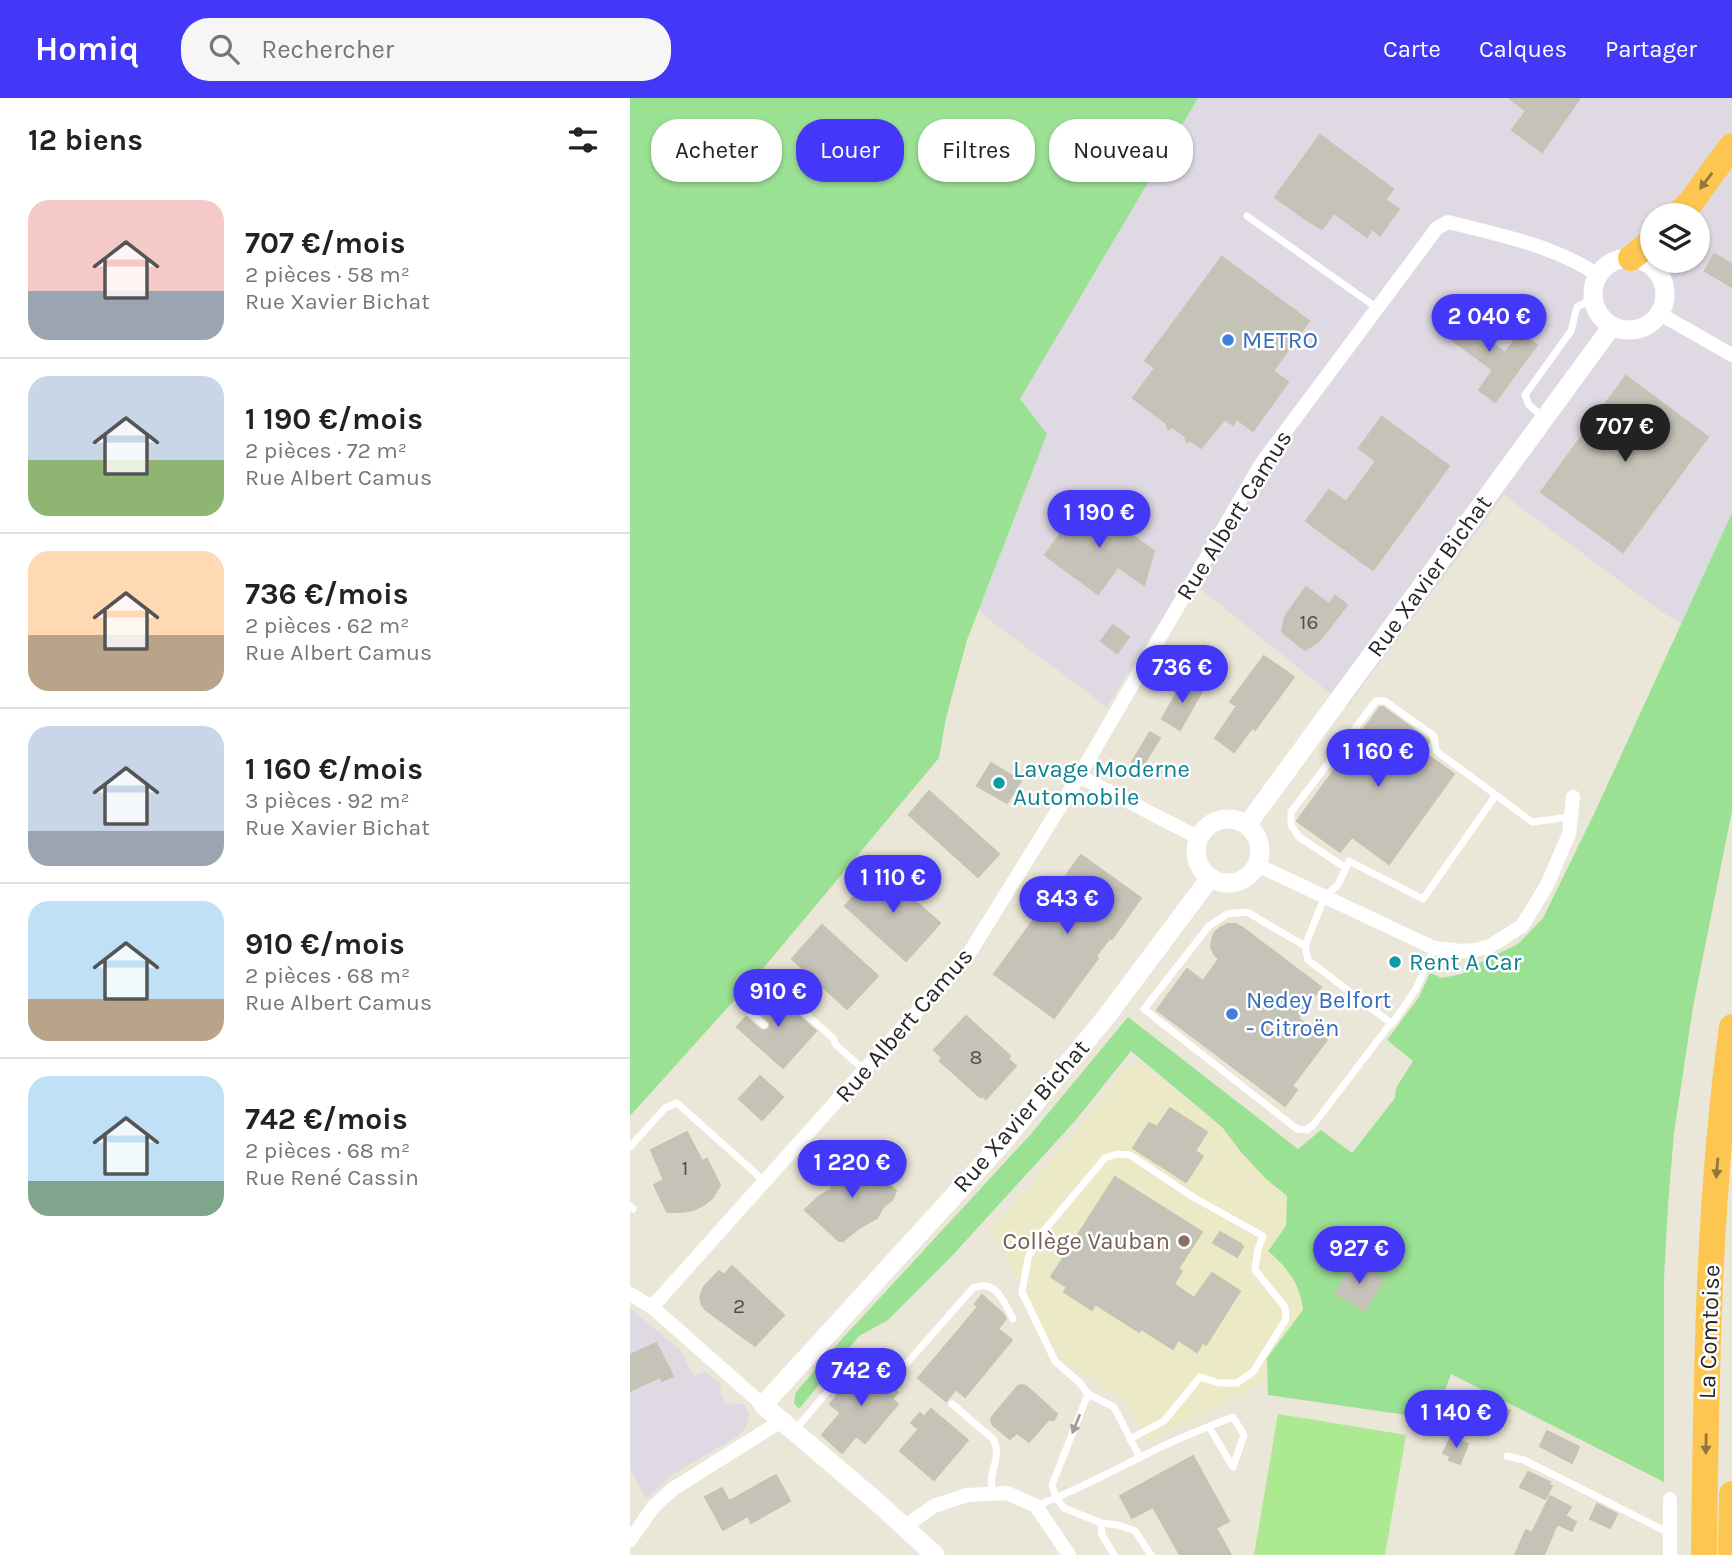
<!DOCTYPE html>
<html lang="fr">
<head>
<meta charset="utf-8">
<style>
  body { margin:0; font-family:Karla,sans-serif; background:#f6f6f6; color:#222; height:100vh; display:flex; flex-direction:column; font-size:26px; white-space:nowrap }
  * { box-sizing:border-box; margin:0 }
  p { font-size:23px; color:#767676 }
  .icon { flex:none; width:38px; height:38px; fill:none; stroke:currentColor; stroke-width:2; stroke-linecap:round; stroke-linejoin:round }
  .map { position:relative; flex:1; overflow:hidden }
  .drawer { display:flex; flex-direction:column; background:#fff; width:630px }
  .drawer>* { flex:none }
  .guide { position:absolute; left:21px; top:21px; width:665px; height:63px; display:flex; gap:14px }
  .tools { position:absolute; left:1010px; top:105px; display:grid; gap:14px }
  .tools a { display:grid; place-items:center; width:70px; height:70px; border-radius:50%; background:#fff; box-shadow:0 2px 5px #0004; font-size:35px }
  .price { position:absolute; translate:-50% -60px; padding:0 16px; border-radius:24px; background:#4337f8; color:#fff; font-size:23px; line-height:46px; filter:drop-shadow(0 2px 4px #0008) }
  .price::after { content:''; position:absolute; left:50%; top:42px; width:21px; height:16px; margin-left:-10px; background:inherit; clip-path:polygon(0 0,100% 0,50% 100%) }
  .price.active { background:#222; color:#fff }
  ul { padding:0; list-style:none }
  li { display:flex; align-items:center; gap:21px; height:175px; padding:0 28px }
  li+li { border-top:2px solid #e0e0e0 }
  li span { display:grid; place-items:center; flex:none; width:196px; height:140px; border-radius:21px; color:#555 }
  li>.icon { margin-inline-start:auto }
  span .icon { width:84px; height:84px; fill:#fffc; stroke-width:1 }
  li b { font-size:30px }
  h2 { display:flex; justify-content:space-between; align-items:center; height:84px; padding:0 28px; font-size:30px }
  .tag { padding:0 24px; border-radius:28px; background:#fff; box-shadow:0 2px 5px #0004; font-size:24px; line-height:63px }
  .tag.active { background:#4337f8; color:#fff }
  header { display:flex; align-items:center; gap:42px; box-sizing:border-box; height:98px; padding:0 35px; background:#4337f8; color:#fff }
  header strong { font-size:33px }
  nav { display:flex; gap:38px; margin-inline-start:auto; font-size:24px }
  .search { width:490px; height:63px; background:#f6f6f6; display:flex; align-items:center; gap:18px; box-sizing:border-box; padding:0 24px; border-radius:28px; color:#767676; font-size:26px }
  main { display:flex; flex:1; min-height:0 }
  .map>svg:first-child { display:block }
  .industrial { fill:#ded9e2; fill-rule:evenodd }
  .education { fill:#ece9c7 }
  .green { fill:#9be194 }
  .pitch { fill:#ade990 }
  .building { fill:#c5c3b8; stroke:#c5c3b2; stroke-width:2 }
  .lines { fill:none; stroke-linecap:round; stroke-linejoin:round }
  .lane { stroke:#fff; stroke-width:7 }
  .street { stroke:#fff; stroke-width:14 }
  .secondary { stroke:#fff; stroke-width:19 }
  .highway { stroke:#fdc651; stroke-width:26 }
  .oneway { fill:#92763c }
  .oneway2 { fill:#9e9e9e }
  .shop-dot { fill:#3f7fe0; stroke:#fff; stroke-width:2.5 }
  .culture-dot { fill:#0f9aa8; stroke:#fff; stroke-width:2.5 }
  .education-dot { fill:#8d6e63; stroke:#fff; stroke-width:2.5 }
  .labels { text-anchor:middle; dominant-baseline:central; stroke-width:5; stroke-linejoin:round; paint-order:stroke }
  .number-label { font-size:21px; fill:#4e4e4b }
  .shop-label { font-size:24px; fill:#366cbe; stroke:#fff; text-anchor:start }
  .street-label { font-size:24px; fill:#272727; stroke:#fff }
  .culture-label { font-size:24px; fill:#0d838f; stroke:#fff; text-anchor:start }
  .education-label { font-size:24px; fill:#785e54; stroke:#fff; text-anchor:end }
</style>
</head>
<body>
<header>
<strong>Homiq</strong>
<div class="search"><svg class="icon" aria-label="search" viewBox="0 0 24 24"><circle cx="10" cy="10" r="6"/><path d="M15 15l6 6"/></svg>Rechercher</div>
<nav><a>Carte</a><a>Calques</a><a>Partager</a></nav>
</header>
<main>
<section class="drawer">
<h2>12 biens<svg class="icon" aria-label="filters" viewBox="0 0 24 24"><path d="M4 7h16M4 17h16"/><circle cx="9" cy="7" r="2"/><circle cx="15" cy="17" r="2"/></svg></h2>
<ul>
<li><span style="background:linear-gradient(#f6c9c9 65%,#9aa5b1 0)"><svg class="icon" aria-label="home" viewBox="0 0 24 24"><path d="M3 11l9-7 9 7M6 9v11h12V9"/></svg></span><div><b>707 €/mois</b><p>2 pièces · 58 m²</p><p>Rue Xavier Bichat</p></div></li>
<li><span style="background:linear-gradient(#c9d6e8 60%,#8fb573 0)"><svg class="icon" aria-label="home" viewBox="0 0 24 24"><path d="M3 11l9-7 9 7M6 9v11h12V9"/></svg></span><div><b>1 190 €/mois</b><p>2 pièces · 72 m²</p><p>Rue Albert Camus</p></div></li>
<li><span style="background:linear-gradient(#ffd9b3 60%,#b9a48a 0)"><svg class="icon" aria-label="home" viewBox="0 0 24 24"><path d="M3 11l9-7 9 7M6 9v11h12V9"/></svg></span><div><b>736 €/mois</b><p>2 pièces · 62 m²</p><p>Rue Albert Camus</p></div></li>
<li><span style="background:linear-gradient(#c9d6e8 75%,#9aa5b1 0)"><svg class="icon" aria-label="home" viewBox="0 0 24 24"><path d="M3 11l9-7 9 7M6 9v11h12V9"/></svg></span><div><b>1 160 €/mois</b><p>3 pièces · 92 m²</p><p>Rue Xavier Bichat</p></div></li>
<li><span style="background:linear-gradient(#bfe0f5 70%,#b9a48a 0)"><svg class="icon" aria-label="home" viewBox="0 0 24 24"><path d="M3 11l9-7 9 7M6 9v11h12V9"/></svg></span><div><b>910 €/mois</b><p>2 pièces · 68 m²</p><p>Rue Albert Camus</p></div></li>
<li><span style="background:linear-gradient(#bfe0f5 75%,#7fa58c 0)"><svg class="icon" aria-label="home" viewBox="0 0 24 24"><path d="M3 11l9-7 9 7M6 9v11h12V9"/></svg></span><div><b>742 €/mois</b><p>2 pièces · 68 m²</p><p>Rue René Cassin</p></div></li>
</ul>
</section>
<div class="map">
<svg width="1102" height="1457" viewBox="0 0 1102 1457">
  <rect width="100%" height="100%" fill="#eae7d8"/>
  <g class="industrial">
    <path d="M568 0H1102V415L1052 526 1033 515 874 397 717 609 557 480 477 609 358 521 349 512 417 336 389 302ZM1022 117H1068V163H1022Z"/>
    <polygon points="0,1210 50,1252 64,1278 75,1274 91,1287 90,1294 96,1307 104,1305 114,1306 119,1316 116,1329 110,1337 43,1376 16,1401 0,1370"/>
  </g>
  <polygon class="education" points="508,963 598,1031 800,1198 518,1343 496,1303 431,1262 401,1207 397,1188 389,1184 362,1130 443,1038 492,973"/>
  <g class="green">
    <polygon points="0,0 568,0 390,301 417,336 337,542 316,620 309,660 136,867 0,1018"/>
    <path d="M1102 415V713L1063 909 1044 1035 1038 1107 1034 1181V1384L821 1276 804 1321 638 1297 637 1260 673 1212C670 1185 658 1171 638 1153L656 1128 657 1098 636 1081 611 1054 592 1029 501 953 445 1023 321 1159 258 1222 229 1238 169 1311 164 1305 166 1294 211 1242 401 1036 498 919 668 1051 691 1032 722 1055 765 1000 766 990 783 963 757 942 789 899 800 875 812 880 832 876 847 866 888 846 913 820 964 716Z"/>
  </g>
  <polygon class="pitch" points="648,1316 776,1337 755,1457 624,1457"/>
  <g class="building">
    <polygon points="879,0 950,0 912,54 882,32 896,13"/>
    <polygon points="690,37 763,91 755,102 769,111 750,137 742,131 737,139 704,115 692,131 675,121 645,99"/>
    <polygon points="1084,156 1102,166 1102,189 1075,173"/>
    <polygon points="592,159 679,223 643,273 658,284 623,333 607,321 603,327 595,321 571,350 561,343 557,344 555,338 542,329 538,331 536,325 503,300 525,270 515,263"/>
    <polygon points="820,214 875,255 890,235 907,247 865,304 849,292 863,272 807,231"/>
    <polygon points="996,278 1078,339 993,454 911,394"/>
    <polygon points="752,319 819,368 743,472 676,423 699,392 716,404 746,363 729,350"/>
    <polygon points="454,404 524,453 514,487 488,469 468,496 415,457"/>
    <polygon points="676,489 699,506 705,498 717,507 689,543 675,552 652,534 655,519"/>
    <polygon points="483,527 499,539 487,555 471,543"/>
    <polygon points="634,558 664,579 625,632 622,630 604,654 585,640 607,608 600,604"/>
    <polygon points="554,582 572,593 550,632 532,621"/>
    <polygon points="750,609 753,609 798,642 799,644 792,653 824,676 759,766 722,739 710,754 667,723"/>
    <polygon points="520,634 530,640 512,669 502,664"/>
    <polygon points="361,665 391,683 377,705 347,688"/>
    <polygon points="299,693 369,756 348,779 279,717"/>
    <polygon points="451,757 511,800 482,841 480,840 466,858 468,860 424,920 364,876"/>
    <polygon points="249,771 310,825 276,863 215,808"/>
    <polygon points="598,826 606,826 613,830 691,889 668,920 697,942 662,988 667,992 655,1008 527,912 557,871 573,883 589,861 584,856 581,849 582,841 585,834 591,829"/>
    <polygon points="192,827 248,878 217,911 162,861"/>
    <polygon points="136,889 186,933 153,970 107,929 116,919 132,933 139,931 140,925 125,910 128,906 124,902"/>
    <polygon points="336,918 380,958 378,961 386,968 356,1001 352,998 350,999 310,963 312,960 304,952"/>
    <polygon points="130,978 153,999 132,1022 109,1001"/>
    <polygon points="540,1010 577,1034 565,1053 573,1058 556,1084 503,1050 519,1025 527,1029"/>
    <polygon points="57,1034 72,1063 77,1061 90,1087 83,1099 74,1107 63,1112 51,1114 37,1114 24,1087 34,1082 21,1052"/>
    <polygon points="225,1056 266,1093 262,1102 253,1109 247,1120 229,1130 213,1143 209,1143 175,1112 188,1099 202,1091 200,1084"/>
    <polygon points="485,1079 572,1134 548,1171 552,1173 544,1186 564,1200 582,1175 610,1193 576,1247 573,1244 567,1254 548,1242 543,1251 511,1231 509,1234 465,1206 462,1212 434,1194 437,1189 421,1179"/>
    <polygon points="590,1134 611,1146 613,1149 607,1159 583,1145"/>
    <polygon points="725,1163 754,1182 734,1213 705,1195"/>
    <polygon points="102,1168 154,1217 125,1248 76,1212 72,1207 70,1199 74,1189 89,1173 94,1177"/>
    <polygon points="352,1197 373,1216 376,1221 368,1231 382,1242 335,1299 326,1291 316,1303 288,1280 348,1209 345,1206"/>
    <polygon points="26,1245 43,1278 32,1283 30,1279 0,1293 0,1257"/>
    <polygon points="233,1265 268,1294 262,1301 268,1306 235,1345 226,1338 212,1355 192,1337 211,1315 200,1306"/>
    <polygon points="392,1287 396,1288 427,1316 424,1322 418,1322 399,1344 387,1335 380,1341 363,1327 361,1323 362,1319 388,1288"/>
    <polygon points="854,1301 880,1313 871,1330 845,1317"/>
    <polygon points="301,1311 338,1342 304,1382 270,1353 289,1331 281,1325 290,1315 294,1319"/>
    <polygon points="917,1333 949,1349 942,1365 910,1348"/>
    <polygon points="821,1339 838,1346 830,1366 819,1362 820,1358 813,1355"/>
    <polygon points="563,1358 599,1423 586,1430 601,1457 550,1457 523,1409 502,1420 490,1398"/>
    <polygon points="898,1374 920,1384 919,1387 922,1388 915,1401 890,1389"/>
    <polygon points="146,1377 160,1403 121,1425 118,1418 93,1432 75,1399 92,1390 99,1403"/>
    <polygon points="920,1398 941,1409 935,1418 946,1424 942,1433 927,1426 914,1457 885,1457 896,1432 902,1435"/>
    <polygon points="967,1406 987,1416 980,1430 960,1421"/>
  </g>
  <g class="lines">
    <g class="lane">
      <polyline points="617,118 747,210"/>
      <polyline points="912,318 899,307 895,297 941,233 947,209 963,201"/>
      <polyline points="866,697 902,724 940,719"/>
      <polyline points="675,848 695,798 708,787 719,763 793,801 866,697 806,653 804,638 755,603 746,603 661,714 661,727 669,739 716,770"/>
      <polyline points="761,925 684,1026 677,1032 667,1031 514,911 579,828 597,816 617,814 675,848 678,862 762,926 786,891 804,850"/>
      <polyline points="134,927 112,907 112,903 133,878 203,940 206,947 234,972"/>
      <polyline points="0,1049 35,1010 47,1005 134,1083"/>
      <polyline points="0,1108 3,1111"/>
      <polyline points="458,1296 449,1284 425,1263 392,1194 398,1160 412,1135 475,1060 487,1056 500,1057 563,1099 633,1138 628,1151 625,1172 655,1209 656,1221 623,1274 607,1285 589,1285 570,1279 534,1323 500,1341"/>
      <path d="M322 1306 363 1341C370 1354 365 1363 362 1377 361 1383 362 1389 362 1396"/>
      <path d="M164 1333 226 1260C245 1252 258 1269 277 1265L343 1190C366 1180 374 1204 383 1221"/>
      <polyline points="877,1358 894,1362 1039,1435"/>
      <polyline points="510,1360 484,1309 458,1296 422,1387 426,1400 434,1410 471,1425 488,1427 505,1433 521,1457"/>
      <path d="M406 1408C445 1393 482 1373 519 1355 546 1341 575 1330 603 1319L614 1337 603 1369 579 1329"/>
      <polyline points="471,1425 472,1437 484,1457"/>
    </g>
    <g class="street">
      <polyline points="1030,216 1102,257"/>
      <polyline points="449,678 569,740"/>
      <polyline points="627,767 804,850 832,853 846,852 860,848 892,828 917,787 939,736 943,699"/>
      <polyline points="0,1196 22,1209 133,1307"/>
      <path d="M22 1209 340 854 449 678 631 366 807 130 818 124C869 137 923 147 968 177"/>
      <polyline points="274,1429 304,1408 337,1397 377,1395 406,1408 439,1457"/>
      <polyline points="0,1442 24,1408 43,1391 151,1323"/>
      <polyline points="1040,1457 1040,1401"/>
    </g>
    <g class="secondary">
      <circle cx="999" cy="196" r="36"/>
      <circle cx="598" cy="753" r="32"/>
      <polyline points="617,727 977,235 983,229"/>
      <polyline points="305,1457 247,1404 133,1307 374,1043 476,919 580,780"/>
    </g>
    <g class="highway">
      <polyline points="1048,117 1061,104 1102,48"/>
      <polyline points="1001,160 1022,143"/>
      <path d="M1074 1457C1076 1281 1078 1104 1102 929"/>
      <polyline points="1101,1457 1102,1396"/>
    </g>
  </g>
  <defs><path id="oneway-solid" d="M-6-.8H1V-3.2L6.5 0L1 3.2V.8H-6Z" transform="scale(1.75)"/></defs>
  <g class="oneway">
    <use href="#oneway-solid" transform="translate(1076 83) rotate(127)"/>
    <use href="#oneway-solid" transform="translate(1087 1070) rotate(95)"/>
    <use href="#oneway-solid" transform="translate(1076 1346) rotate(91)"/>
  </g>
  <use class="oneway2" href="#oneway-solid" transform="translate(446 1326) rotate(112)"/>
  <g class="shop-dot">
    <circle cx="598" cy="242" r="7"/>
    <circle cx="602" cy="916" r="7"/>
  </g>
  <g class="culture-dot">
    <circle cx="369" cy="685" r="7"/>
    <circle cx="765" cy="864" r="7"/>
  </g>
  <circle class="education-dot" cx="554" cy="1143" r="7"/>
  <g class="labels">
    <g class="number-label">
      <text x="679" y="524">16</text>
      <text x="346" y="959">8</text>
      <text x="55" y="1070">1</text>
      <text x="109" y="1208">2</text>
    </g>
    <g class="shop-label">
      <text x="612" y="242">METRO</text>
      <text x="616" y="902">Nedey Belfort<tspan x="616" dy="28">- Citroën</tspan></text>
    </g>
    <g class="street-label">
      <text transform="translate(604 417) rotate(-58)">Rue Albert Camus</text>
      <text transform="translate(799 478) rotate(-54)">Rue Xavier Bichat</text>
      <text transform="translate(274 927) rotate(-49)">Rue Albert Camus</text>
      <text transform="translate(391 1018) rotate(-49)">Rue Xavier Bichat</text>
      <text transform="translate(1079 1234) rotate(-88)">La Comtoise</text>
    </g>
    <g class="culture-label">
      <text x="383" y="671">Lavage Moderne<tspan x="383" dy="28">Automobile</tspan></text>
      <text x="779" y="864">Rent A Car</text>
    </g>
    <g class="education-label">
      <text x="540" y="1143">Collège Vauban</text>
    </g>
  </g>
</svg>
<div class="tools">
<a><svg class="icon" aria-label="layers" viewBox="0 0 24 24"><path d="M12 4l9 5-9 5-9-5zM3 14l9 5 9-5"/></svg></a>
</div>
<b class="price" style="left:859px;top:256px">2 040 €</b>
<b class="price active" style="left:995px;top:366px">707 €</b>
<b class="price" style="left:469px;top:452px">1 190 €</b>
<b class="price" style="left:552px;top:607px">736 €</b>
<b class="price" style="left:748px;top:691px">1 160 €</b>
<b class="price" style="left:263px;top:817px">1 110 €</b>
<b class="price" style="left:437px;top:838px">843 €</b>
<b class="price" style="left:148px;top:931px">910 €</b>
<b class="price" style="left:222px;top:1102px">1 220 €</b>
<b class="price" style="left:729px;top:1188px">927 €</b>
<b class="price" style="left:231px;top:1310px">742 €</b>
<b class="price" style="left:826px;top:1352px">1 140 €</b>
<div class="guide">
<a class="tag">Acheter</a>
<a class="tag active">Louer</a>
<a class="tag">Filtres</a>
<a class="tag">Nouveau</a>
</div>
</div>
</main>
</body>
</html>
